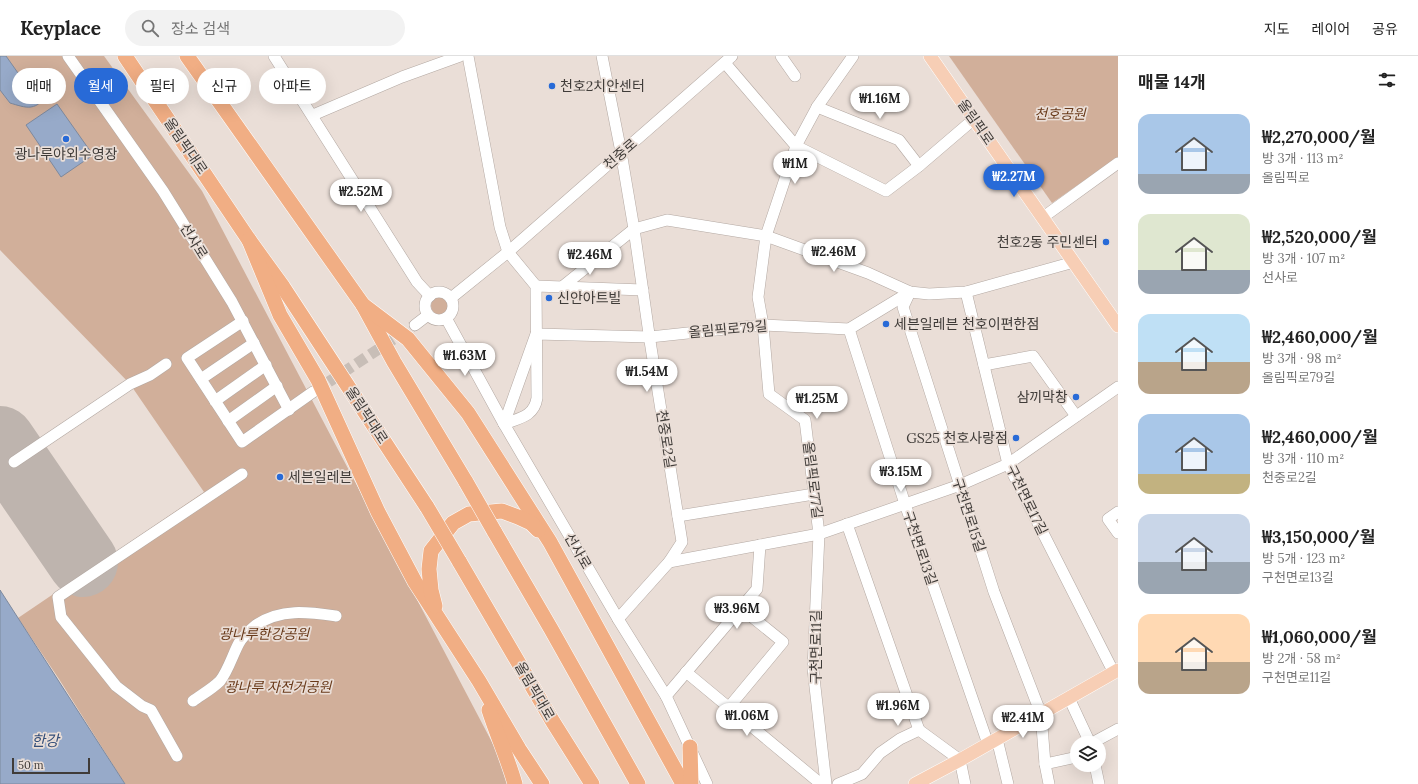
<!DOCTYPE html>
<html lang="ko">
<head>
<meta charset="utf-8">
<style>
  body { margin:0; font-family:Lora,"Noto Sans KR",serif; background:#f2f2f2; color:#222; height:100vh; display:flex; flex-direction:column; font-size:15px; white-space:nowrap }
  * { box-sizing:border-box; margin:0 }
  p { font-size:13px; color:#767676 }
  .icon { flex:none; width:22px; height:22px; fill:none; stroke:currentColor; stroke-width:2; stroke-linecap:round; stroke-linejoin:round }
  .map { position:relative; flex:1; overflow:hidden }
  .side { display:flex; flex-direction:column; background:#fff; width:300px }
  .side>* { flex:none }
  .hud { position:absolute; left:12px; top:12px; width:380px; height:36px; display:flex; gap:8px }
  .fabs { position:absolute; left:1070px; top:680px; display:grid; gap:8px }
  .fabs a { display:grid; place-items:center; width:36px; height:36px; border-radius:50%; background:#fff; box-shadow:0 4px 16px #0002; font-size:20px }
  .scale { position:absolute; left:12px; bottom:10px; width:78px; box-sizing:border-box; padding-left:4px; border:2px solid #403c39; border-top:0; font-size:11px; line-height:14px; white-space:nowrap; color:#403c39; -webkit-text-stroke:3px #eaded7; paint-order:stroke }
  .price { position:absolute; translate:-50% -34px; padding:0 9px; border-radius:14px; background:#fff; color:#222; font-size:13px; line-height:26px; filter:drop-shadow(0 1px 2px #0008) }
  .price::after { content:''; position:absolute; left:50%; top:24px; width:12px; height:9px; margin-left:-6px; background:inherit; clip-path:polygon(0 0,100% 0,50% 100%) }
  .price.current { background:#286ad7; color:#fff }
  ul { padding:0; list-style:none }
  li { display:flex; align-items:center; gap:12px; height:100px; padding:0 20px }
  li span { display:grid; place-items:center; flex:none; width:112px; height:80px; border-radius:12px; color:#555 }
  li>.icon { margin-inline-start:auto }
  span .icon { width:48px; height:48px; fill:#fffc; stroke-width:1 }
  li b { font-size:17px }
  h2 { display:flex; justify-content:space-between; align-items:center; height:48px; padding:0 20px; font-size:17px }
  .chip { padding:0 14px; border-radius:18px; background:#fff; box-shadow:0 4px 16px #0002; font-size:14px; line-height:36px }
  .chip.current { background:#286ad7; color:#fff }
  header { display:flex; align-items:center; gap:24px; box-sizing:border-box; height:56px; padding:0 20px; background:#fff; border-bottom:1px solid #e0e0e0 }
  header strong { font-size:19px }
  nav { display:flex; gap:22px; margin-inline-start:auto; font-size:14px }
  .search { width:280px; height:36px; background:#f2f2f2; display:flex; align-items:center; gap:10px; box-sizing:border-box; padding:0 14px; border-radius:22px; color:#767676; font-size:15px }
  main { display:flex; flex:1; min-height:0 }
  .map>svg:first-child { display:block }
  .green { fill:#d1af9a }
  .water { fill:#97aac9; stroke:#7d899e }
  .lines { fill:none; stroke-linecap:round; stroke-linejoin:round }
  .runway { stroke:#beb4ae; stroke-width:70 }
  .minor-tunnel { stroke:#c8beb7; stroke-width:11; stroke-dasharray:11 5.5; stroke-linecap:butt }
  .minor-casing { stroke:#b3a8a2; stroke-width:12 }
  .major-casing { stroke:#fff; stroke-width:14 }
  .highway-casing { stroke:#fff; stroke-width:16 }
  .minor { stroke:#fff; stroke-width:11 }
  .major { stroke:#f7ceb5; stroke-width:13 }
  .highway { stroke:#f1ae84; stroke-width:15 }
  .highway-bridge-casing { stroke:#fff; stroke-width:16; stroke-linecap:butt }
  .highway-bridge { stroke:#f1ae84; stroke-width:15 }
  .poi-dot { fill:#286ad7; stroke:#eaded7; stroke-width:1.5 }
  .labels { text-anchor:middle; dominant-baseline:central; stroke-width:3.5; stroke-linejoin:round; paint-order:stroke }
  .poi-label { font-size:14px; fill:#403c39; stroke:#eaded7; text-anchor:start }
  .park-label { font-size:14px; font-style:italic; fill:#693a1a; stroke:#eaded7 }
  .street-label { font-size:14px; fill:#403c39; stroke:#eaded7 }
  .water-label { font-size:15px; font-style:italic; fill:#334e79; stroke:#eaded7 }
</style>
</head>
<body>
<header>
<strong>Keyplace</strong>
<div class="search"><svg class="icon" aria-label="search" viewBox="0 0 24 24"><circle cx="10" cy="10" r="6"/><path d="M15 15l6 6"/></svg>장소 검색</div>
<nav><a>지도</a><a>레이어</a><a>공유</a></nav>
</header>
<main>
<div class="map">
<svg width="1118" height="728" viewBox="0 0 1118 728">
  <rect width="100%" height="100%" fill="#eaded7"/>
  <g class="green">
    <polygon points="0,0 104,0 202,135 514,728 125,728 59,623 18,562 204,436 130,328 0,194"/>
    <polygon points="949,0 1118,0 1118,101 1052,147"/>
    <circle cx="440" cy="250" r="9"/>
  </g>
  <g class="water">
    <path d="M0 0H6L18 17C24 18 33 19 39 23 50 31 45 49 31 51 25 52 17 49 10 47L0 34Z"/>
    <polygon points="57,48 93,99 61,121 26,69"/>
    <polygon points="0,534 125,728 0,728"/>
  </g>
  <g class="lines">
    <polyline class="runway" points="0,385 83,506"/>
    <polyline class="minor-tunnel" points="315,335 415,269"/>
    <defs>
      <g id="minor">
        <polyline points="68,0 163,135 232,246 289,354"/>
        <polyline points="274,0 417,226 430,240"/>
        <path d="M468 0 500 171 508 196 536 230 537 342C534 361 519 362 504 368"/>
        <polyline points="602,0 621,96 634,173 650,285 682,486 669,506 618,563"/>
        <polyline points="781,0 795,20"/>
        <polyline points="725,7 796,90 886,135 919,110 974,63"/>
        <polyline points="817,51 899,84 919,110"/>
        <polyline points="313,59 402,21 460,0"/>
        <polyline points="1042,162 1118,107"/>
        <polyline points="536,230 643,234"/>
        <polyline points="562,231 634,173 667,164 766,180 868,217 910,236 929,238 966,236 1074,206"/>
        <circle cx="439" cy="250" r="14"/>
        <polyline points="910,236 903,251 994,536 1041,658 1045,708 1049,728"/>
        <polyline points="966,236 1008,408 1114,617"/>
        <polyline points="451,242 508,196 732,0"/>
        <polyline points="446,262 504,368 618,563 666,640 707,728"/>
        <polyline points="243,265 187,302 242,386 313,336"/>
        <polyline points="415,269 428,259"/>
        <polyline points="849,273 905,448 988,688"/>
        <polyline points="984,309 1033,300 1076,360"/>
        <polyline points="201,323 254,287"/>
        <polyline points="215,345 266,309"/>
        <polyline points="228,365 277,330"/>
        <polyline points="504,368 536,278 650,281 763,269 849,273 910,236"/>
        <polyline points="14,406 130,328 150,319 166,308"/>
        <polyline points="1118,456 1108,463 1118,477"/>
        <polyline points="678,460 814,438"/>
        <polyline points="847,468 919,674"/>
        <polyline points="669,506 819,478 960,429 1008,408 1118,331"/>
        <polyline points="686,616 821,728"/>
        <polyline points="666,640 757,533 760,489"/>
        <polyline points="1069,642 1090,687"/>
        <path d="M193 645C201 639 212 633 220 625 228 615 233 598 239 587 243 580 250 574 256 569 281 552 308 556 336 560"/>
        <polyline points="729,651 783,586 741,552"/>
        <polyline points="997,683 1008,728"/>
        <polyline points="1092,687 1118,673"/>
        <polyline points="177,700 151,654 142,650 116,630 61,561 58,541 242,418"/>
        <polyline points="1045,708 1077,701"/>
        <polyline points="1095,709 1099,728"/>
        <polyline points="826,728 813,613 819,478 805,364 769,338 763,269 758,241 766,180 796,90 817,51 853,0"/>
        <polyline points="838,728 862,718 880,697 900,683 919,674 960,704 965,728"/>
      </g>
      <g id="major">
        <polyline points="930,0 1118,270"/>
        <polyline points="915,728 960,704 1118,614"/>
      </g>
      <g id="highway">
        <polyline points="125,0 249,184 283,231 427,451"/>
        <polyline points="187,0 363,249 394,306 466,426"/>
        <polyline points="249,184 280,259 318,324 378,456 415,526 479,625 519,693 542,728"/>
        <polyline points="363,249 408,283 468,357 550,486 683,728"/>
        <polyline points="494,475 551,573 638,728"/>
        <polyline points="459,505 553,666 592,728"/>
        <polyline points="435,550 431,534 429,513 431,495 453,467 469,458 502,455 518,461 531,467 538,474"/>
        <path d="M489 654C497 679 508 703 515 728"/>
        <polyline points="690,691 691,728"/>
      </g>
    </defs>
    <use href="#minor" class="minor-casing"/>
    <use href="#major" class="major-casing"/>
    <use href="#highway" class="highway-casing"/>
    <use href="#minor" class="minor"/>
    <use href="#major" class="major"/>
    <use href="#highway" class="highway"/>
    <defs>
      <g id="highway-bridge">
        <polyline points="466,426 494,475"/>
        <polyline points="427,451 459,505"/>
      </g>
    </defs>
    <use href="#highway-bridge" class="highway-bridge-casing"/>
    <use href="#highway-bridge" class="highway-bridge"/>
  </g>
  <g class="poi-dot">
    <circle cx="552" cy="30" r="4"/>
    <circle cx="66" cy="83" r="4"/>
    <circle cx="1106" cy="186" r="4"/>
    <circle cx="549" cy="242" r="4"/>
    <circle cx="886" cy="268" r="4"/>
    <circle cx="1076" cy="341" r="4"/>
    <circle cx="1016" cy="382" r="4"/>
    <circle cx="280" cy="421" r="4"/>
  </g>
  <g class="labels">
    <g class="poi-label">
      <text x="560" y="30">천호2치안센터</text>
      <text x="66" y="98" text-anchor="middle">광나루야외수영장</text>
      <text x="1098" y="186" text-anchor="end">천호2동 주민센터</text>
      <text x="557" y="242">신안아트빌</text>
      <text x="894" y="268">세븐일레븐 천호이편한점</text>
      <text x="1068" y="341" text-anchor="end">삼끼막창</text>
      <text x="1008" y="382" text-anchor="end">GS25 천호사랑점</text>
      <text x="288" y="421">세븐일레븐</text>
    </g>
    <g class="park-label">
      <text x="1060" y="58">천호공원</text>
      <text x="264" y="578">광나루한강공원</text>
      <text x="278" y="631">광나루 자전거공원</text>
    </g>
    <g class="street-label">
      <text transform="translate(976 66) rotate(55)">올림픽로</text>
      <text transform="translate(186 90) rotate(56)">올림픽대로</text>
      <text transform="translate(620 98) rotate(-41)">천중로</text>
      <text transform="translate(194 185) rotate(58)">선사로</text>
      <text transform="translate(728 273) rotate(-5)">올림픽로79길</text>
      <text transform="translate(367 359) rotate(57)">올림픽대로</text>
      <text transform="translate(666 383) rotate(81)">천중로2길</text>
      <text transform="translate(813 424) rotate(83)">올림픽로77길</text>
      <text transform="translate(1027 444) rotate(64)">구천면로17길</text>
      <text transform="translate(969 459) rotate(72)">구천면로15길</text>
      <text transform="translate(920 492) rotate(71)">구천면로13길</text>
      <text transform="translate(578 495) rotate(60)">선사로</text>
      <text transform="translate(816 591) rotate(-90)">구천면로11길</text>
      <text transform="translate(535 635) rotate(60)">올림픽대로</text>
    </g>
    <g class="water-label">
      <text x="45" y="684">한강</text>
    </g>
  </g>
</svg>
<div class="fabs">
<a><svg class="icon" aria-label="layers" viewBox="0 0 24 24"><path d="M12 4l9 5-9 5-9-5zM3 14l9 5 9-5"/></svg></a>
</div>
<div class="scale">50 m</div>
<b class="price" style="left:880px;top:64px">₩1.16M</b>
<b class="price" style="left:795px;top:129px">₩1M</b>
<b class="price current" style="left:1014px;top:142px">₩2.27M</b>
<b class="price" style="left:361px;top:157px">₩2.52M</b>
<b class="price" style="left:834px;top:217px">₩2.46M</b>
<b class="price" style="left:590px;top:220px">₩2.46M</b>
<b class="price" style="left:465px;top:321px">₩1.63M</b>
<b class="price" style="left:647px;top:337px">₩1.54M</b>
<b class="price" style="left:817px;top:364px">₩1.25M</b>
<b class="price" style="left:901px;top:437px">₩3.15M</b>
<b class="price" style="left:737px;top:574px">₩3.96M</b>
<b class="price" style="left:898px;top:671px">₩1.96M</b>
<b class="price" style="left:747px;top:681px">₩1.06M</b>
<b class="price" style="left:1023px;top:683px">₩2.41M</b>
<div class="hud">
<a class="chip">매매</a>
<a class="chip current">월세</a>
<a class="chip">필터</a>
<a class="chip">신규</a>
<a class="chip">아파트</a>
</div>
</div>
<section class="side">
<h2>매물 14개<svg class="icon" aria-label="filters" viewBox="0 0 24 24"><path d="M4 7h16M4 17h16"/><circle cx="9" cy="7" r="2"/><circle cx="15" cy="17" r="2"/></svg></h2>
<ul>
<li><span style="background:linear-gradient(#a9c7e8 75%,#9aa5b1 0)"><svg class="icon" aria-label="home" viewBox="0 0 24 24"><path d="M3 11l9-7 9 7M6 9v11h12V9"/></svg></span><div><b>₩2,270,000/월</b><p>방 3개 · 113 m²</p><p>올림픽로</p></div></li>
<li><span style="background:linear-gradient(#dfe7d0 70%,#9aa5b1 0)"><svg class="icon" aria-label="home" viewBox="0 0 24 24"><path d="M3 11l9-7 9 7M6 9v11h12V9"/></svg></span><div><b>₩2,520,000/월</b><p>방 3개 · 107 m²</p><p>선사로</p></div></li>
<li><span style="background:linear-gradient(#bfe0f5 60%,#b9a48a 0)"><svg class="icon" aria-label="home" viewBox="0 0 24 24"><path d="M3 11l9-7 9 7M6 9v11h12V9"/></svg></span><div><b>₩2,460,000/월</b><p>방 3개 · 98 m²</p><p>올림픽로79길</p></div></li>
<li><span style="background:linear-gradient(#a9c7e8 75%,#c2b280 0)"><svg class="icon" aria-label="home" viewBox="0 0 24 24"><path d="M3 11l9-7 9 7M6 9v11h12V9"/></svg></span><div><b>₩2,460,000/월</b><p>방 3개 · 110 m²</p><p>천중로2길</p></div></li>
<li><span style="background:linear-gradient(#c9d6e8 60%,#9aa5b1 0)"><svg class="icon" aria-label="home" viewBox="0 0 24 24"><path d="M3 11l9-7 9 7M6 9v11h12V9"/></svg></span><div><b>₩3,150,000/월</b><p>방 5개 · 123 m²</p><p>구천면로13길</p></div></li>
<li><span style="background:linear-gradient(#ffd9b3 60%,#b9a48a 0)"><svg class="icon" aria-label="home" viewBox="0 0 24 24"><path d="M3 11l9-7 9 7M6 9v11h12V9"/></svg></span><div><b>₩1,060,000/월</b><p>방 2개 · 58 m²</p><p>구천면로11길</p></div></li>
</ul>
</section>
</main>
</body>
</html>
